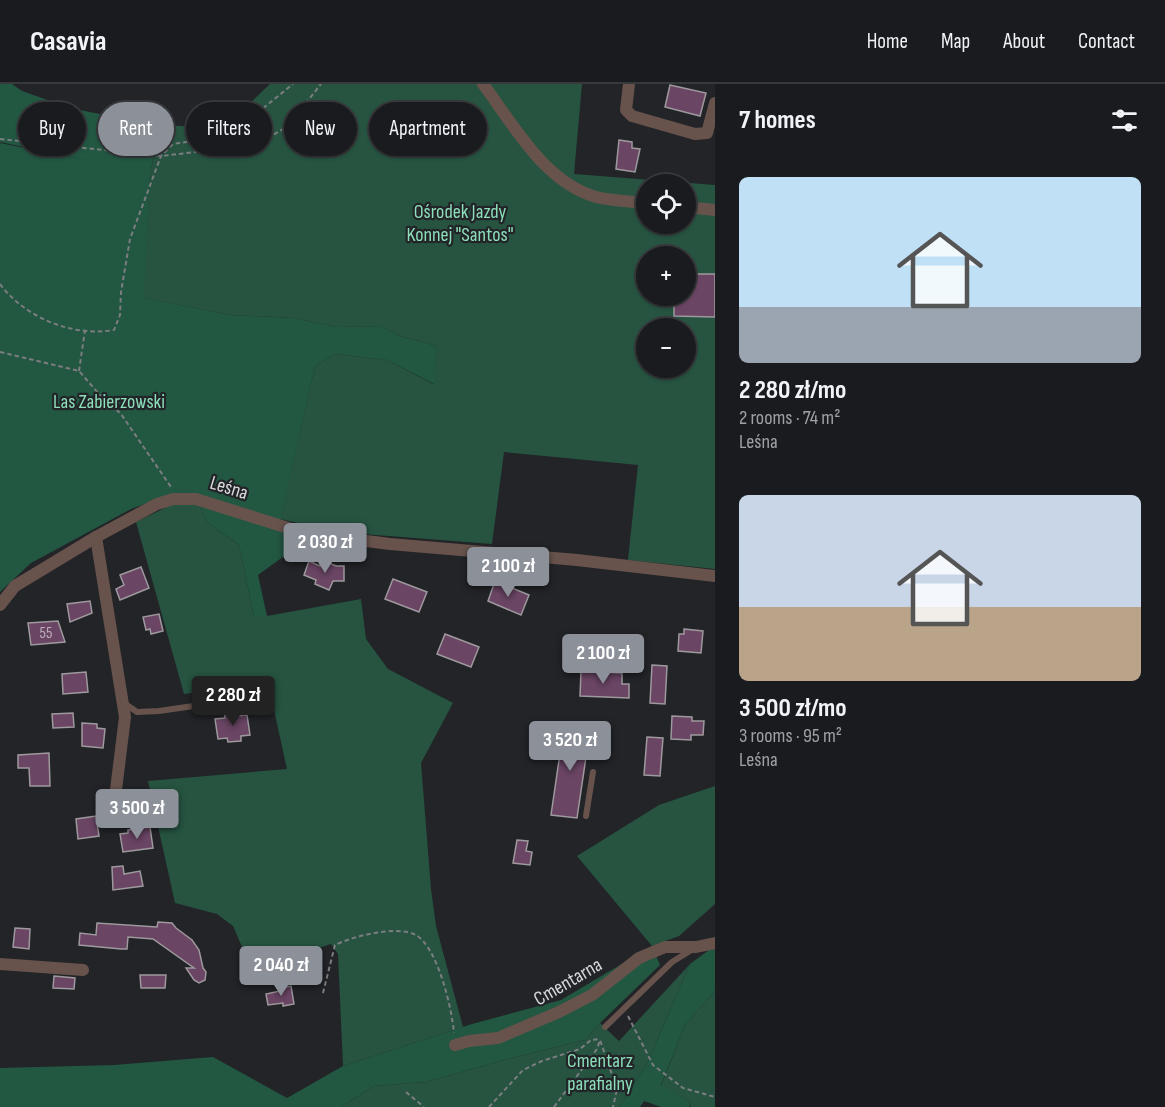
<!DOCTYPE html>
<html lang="en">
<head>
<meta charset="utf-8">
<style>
  body { margin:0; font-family:"Sofia Sans Condensed",sans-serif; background:#27282b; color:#f1f3f6; height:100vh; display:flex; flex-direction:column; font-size:22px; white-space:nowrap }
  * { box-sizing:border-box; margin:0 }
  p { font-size:20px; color:#9fa1a4 }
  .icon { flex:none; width:33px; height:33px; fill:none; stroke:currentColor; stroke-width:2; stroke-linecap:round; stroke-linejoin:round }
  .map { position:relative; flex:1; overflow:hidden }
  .sheet { display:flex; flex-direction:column; background:#1a1b1e; width:450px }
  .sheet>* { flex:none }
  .banner { position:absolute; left:18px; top:18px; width:570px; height:54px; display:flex; gap:12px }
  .fabs { position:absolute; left:636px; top:90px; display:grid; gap:12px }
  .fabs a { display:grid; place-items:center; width:60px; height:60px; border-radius:50%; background:#1a1b1e; box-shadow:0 2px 4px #0004,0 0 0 2px #38393c; font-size:30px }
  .price { position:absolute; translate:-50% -51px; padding:0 14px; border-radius:6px; background:#8c9099; color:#fff; font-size:20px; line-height:39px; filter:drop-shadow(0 2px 3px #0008) }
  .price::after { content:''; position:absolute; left:50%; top:36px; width:18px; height:14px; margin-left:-9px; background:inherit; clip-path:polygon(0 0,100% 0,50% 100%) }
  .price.current { background:#222; color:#fff }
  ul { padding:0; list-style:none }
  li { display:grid; align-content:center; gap:12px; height:318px; padding:0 24px }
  li span { display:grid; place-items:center; height:186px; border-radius:9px; color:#555 }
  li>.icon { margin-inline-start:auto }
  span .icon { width:108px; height:108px; fill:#fffc; stroke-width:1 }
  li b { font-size:26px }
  h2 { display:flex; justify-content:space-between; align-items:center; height:72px; padding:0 24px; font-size:26px }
  .tag { padding:0 21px; border-radius:27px; background:#1a1b1e; box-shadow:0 2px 4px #0004,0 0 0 2px #38393c; font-size:21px; line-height:54px }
  .tag.current { background:#8c9099; color:#fff }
  header { display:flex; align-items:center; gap:36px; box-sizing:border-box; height:84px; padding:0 30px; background:#1a1b1e; border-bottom:2px solid #38393c }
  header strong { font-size:28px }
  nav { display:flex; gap:33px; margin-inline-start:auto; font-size:21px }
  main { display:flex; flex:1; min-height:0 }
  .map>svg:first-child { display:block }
  .green { fill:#265441; fill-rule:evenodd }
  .forest { fill:#225742 }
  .building { fill:#6a4564; stroke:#9e999d; stroke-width:1.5 }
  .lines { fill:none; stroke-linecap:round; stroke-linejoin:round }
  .path { stroke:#7c7d81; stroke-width:2; stroke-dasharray:4.5 3; stroke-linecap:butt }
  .service { stroke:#68534c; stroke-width:6 }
  .minor { stroke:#68534c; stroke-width:12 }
  .labels { text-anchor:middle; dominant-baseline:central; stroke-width:4.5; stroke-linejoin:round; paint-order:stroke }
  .number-label { font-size:16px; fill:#bbb2bc }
  .park-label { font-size:20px; fill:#8cdfba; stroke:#222428 }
  .street-label { font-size:20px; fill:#d6d7da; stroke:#222428 }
</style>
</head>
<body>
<header>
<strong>Casavia</strong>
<nav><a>Home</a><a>Map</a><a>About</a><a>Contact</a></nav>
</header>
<main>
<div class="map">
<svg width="715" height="1023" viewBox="0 0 715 1023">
  <rect width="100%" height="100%" fill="#222428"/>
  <g class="green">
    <path d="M270 0H582L574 90 715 101V485L628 476 638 381 504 368 492 460 337 448 280 435 315 282 335 270 387 276 433 300 437 262 400 252 381 242 336 243 294 234 231 231 143 214 150 90 161 41 224 44ZM646 100H686V140H646ZM646 172H686V212H646ZM646 244H686V284H646Z"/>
    <polygon points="199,419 207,438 239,461 254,532 267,532 361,515 366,555 388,585 453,619 421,679 431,805 436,842 463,943 343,982 338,870 331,860 252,886 233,842 217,830 175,819 148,697 287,685 268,599 184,610 136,438 171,421"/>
    <polygon points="715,702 715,820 679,852 652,862 577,772 659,721"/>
    <polygon points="690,880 646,982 619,1023 341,1023 374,1002 426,998 504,976 585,956 600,939 619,957"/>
    <polygon points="715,907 715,1023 690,1023 691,1019 661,1002 685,941"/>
  </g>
  <g class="forest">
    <polygon points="0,0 12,0 22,7 70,24 110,32 163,31 150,90 144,214 231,231 294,234 336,243 381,242 400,252 437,262 434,300 387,276 335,270 315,282 278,446 305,457 258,491 267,532 254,532 239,461 207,438 199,419 166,412 131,425 31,479 0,508 0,59 90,77 0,58"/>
    <polygon points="652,862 660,881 600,939 585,956 504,976 426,998 374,1002 341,1023 0,1023 0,984 114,981 213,973 287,1014 343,982 472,940 561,916"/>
    <polygon points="715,865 715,907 685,941 661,1001 691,1019 689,1023 661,1023 644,1017 640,1023 619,1023 646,982 690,880 709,866"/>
  </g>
  <g class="building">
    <polygon points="670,1 706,9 700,32 665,23"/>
    <polygon points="619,56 632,58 632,64 640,65 635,88 616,85"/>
    <polygon points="686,190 715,190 715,233 674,232 674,212 686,212"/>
    <polygon points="322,476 336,482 344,482 344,497 333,497 329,506 315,500 316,496 304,491 309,477 320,482"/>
    <polygon points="141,483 149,504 120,516 116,505 124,501 120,491"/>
    <polygon points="393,495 427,508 419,528 385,515"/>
    <polygon points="495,497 529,511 521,531 488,517"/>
    <polygon points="90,517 92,529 70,538 67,520"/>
    <polygon points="159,530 163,547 151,550 150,545 146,546 143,533"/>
    <polygon points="58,537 65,558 31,561 28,539"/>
    <polygon points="684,545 703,547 701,569 678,567 679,550 684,550"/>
    <polygon points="445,550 479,563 471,583 437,570"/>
    <polygon points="652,581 667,582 665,620 650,619"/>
    <polygon points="581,587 622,589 622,600 629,600 629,614 580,612"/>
    <polygon points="86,588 88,608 63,610 62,590"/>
    <polygon points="237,626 238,632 247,631 250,651 241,652 241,657 228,658 227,654 218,655 215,635 225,634 224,628"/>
    <polygon points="73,629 74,643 53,644 52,630"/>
    <polygon points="672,632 692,633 692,637 704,637 703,651 691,651 691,656 671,655"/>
    <polygon points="82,639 97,640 97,644 105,645 103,664 82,662"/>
    <polygon points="564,642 590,646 577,734 551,731"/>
    <polygon points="647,653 663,654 660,692 644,691"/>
    <polygon points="49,669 50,702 30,702 29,684 18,684 18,671"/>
    <polygon points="96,732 99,752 78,755 76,735"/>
    <polygon points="150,743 153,764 123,768 120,750 128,749 128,746"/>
    <polygon points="517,756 528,757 526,767 532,768 530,781 513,779"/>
    <polygon points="123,782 124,790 140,787 143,802 113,806 112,783"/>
    <polygon points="158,838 172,839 176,844 192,856 199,866 203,884 206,888 205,896 199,899 194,896 186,884 194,884 153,855 128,853 127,865 121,865 79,861 80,849 96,851 97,839 157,843"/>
    <polygon points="15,844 30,845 29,865 13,863"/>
    <polygon points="140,891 166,891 165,904 141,904"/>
    <polygon points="54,892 75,894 74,905 53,904"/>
    <polygon points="291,902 294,920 283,922 283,919 268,921 266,910 280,907 279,904"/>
  </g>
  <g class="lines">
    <g class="path">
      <polyline points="0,55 161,72 230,64 268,54 288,42 321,0"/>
      <path d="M0 200C25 234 73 253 114 246L120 231 121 208 130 155 161 72 173 60 230 51 293 0"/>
      <polyline points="0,268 79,287 99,310 121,330 171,403"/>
      <polyline points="79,287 85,246"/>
      <path d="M323 909 335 861C353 852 398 841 416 851 438 864 452 925 454 949"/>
      <polyline points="628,932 653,981 683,1004 715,1013"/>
      <polyline points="406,1008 424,1023"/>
      <polyline points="489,1023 523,986 542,977 580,965 591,956 600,955"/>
      <polyline points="554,1023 597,965 600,956 617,1005 613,1023"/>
    </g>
    <g class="service">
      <polyline points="124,619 137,628 159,627 262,612"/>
      <polyline points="586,732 593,688"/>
      <polyline points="605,943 672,878 693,865"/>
    </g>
    <g class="minor">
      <path d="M483 0C513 40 544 98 596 113 611 117 630 117 646 119"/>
      <polyline points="629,0 626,26 632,32 695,50 707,49 715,19"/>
      <polyline points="686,123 715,126"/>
      <polyline points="0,521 15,502 96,453"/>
      <polyline points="115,714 125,633 96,453 157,420 173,415 196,415 304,449 390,460 577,476 715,492"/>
      <polyline points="0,880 83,886"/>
      <polyline points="455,961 469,957 498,954 559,928 592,911 639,874 665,863 696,863 715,859"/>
    </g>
  </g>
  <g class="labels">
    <g class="number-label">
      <text x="46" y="549">55</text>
    </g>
    <g class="park-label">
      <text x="460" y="128">Ośrodek Jazdy<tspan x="460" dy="23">Konnej "Santos"</tspan></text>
      <text x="109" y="318">Las Zabierzowski</text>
      <text x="600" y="977">Cmentarz<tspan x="600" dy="23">parafialny</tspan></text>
    </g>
    <g class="street-label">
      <text transform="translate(229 404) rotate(17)">Leśna</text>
      <text transform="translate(568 898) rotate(-30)">Cmentarna</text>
    </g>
  </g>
</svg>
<div class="fabs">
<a><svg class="icon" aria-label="locate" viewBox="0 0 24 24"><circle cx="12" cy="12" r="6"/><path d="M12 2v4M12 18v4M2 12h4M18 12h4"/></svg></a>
<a>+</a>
<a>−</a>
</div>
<b class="price" style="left:325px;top:490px">2 030 zł</b>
<b class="price" style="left:508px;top:514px">2 100 zł</b>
<b class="price" style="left:603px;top:601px">2 100 zł</b>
<b class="price current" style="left:233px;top:643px">2 280 zł</b>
<b class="price" style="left:570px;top:688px">3 520 zł</b>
<b class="price" style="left:137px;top:756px">3 500 zł</b>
<b class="price" style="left:281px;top:913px">2 040 zł</b>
<div class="banner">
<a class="tag">Buy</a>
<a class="tag current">Rent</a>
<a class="tag">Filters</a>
<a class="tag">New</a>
<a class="tag">Apartment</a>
</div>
</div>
<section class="sheet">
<h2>7 homes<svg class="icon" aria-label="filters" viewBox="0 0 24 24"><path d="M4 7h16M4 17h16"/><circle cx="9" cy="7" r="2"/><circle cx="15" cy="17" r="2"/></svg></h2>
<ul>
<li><span style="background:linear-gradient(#bfe0f5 70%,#9aa5b1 0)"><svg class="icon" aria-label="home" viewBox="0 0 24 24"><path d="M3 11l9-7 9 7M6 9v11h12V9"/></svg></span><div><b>2 280 zł/mo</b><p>2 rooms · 74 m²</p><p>Leśna</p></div></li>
<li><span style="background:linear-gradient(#c9d6e8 60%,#b9a48a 0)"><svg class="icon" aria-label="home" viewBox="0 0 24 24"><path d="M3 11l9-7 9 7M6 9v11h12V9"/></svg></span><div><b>3 500 zł/mo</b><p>3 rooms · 95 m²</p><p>Leśna</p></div></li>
</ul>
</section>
</main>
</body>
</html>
